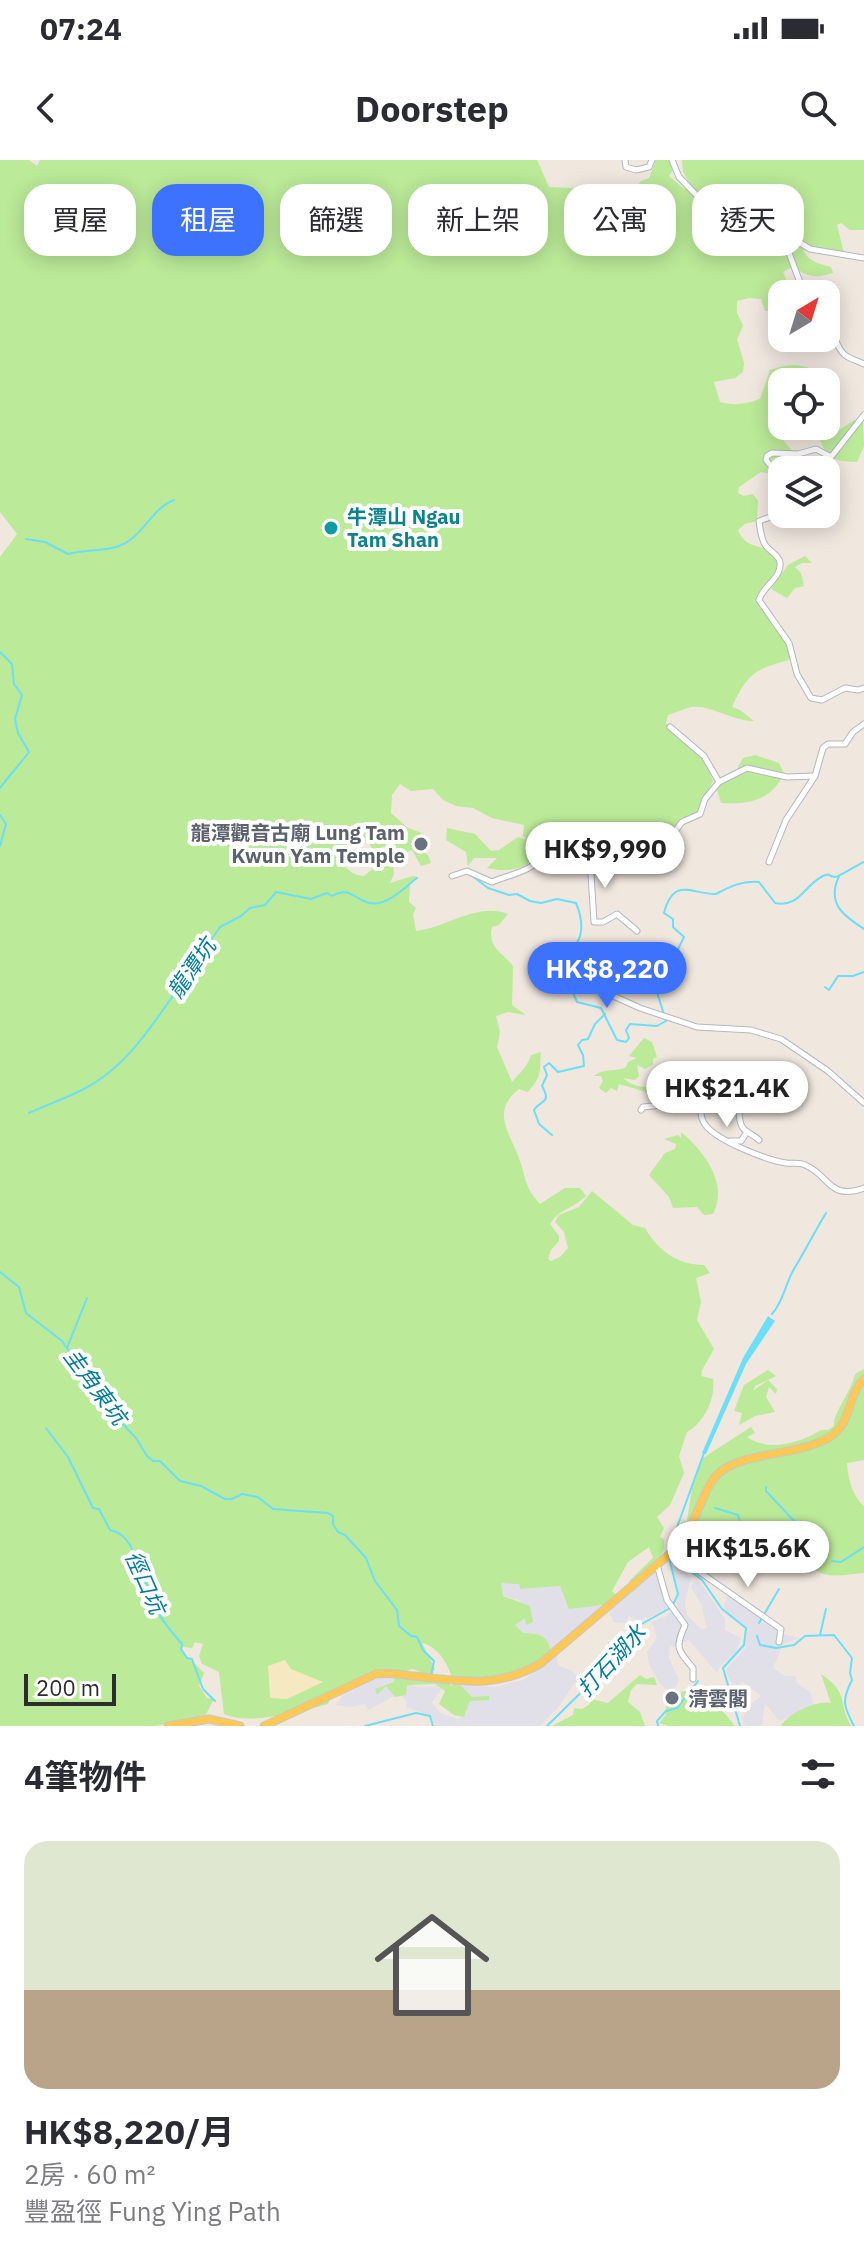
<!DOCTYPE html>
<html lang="zh-TW">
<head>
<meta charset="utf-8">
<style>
  body { margin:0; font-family:"IBM Plex Sans","Noto Sans TC",sans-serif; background:#f2f2f3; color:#2b2b33; height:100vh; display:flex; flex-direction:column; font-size:30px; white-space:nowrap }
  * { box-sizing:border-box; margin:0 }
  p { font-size:26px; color:#7c7c81 }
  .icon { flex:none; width:44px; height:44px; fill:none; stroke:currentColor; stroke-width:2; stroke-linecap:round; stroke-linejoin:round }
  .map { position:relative; height:1566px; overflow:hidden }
  .drawer { display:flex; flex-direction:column; background:#fff; flex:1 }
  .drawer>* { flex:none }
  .banner { position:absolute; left:24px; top:24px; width:816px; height:72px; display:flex; gap:16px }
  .needle { width:52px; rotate:38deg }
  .buttons { position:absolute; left:768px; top:120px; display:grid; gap:16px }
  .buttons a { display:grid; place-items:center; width:72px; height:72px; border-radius:16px; background:#fff; box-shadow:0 4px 20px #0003; font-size:40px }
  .scale { position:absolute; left:24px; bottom:20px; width:92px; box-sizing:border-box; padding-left:8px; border:4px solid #2d2d2d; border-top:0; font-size:22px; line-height:28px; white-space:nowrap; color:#2d2d2d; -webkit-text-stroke:6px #fff; paint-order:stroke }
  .price { position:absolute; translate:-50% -68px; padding:0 18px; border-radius:28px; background:#fff; color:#222; font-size:26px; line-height:52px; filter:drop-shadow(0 2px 4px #0008) }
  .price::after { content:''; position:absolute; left:50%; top:48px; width:24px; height:18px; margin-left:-12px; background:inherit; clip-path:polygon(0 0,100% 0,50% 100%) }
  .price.current { background:#3d72ff; color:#fff }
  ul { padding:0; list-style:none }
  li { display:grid; align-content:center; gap:16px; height:424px; padding:0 24px }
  li span { display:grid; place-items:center; height:248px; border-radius:24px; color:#555 }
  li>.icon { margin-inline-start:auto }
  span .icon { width:144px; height:144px; fill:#fffc; stroke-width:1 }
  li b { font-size:34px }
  h2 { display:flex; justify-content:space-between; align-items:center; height:96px; padding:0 24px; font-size:34px }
  .tag { padding:0 28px; border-radius:24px; background:#fff; box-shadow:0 4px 20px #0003; font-size:28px; line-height:72px }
  .tag.current { background:#3d72ff; color:#fff }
  .status { display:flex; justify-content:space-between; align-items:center; height:56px; padding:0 40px; background:#fff; direction:ltr }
  .status svg { height:22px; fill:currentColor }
  header { display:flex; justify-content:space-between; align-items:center; height:104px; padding:0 24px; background:#fff; font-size:36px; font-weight:700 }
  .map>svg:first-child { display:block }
  .industrial { fill:#e1e0e8 }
  .green { fill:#bbea98 }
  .sand { fill:#f6e9c1 }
  .water { fill:#6bdff9 }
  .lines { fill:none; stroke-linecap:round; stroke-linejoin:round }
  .stream { stroke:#6bdff9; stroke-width:2 }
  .minor-casing { stroke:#b3b7c2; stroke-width:7 }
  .major-casing { stroke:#c8c8c8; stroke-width:9 }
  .minor { stroke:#fff; stroke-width:5 }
  .major { stroke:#fcc857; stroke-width:7 }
  .culture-dot { fill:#0f9aa8; stroke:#fff; stroke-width:3 }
  .worship-dot { fill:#6b7280; stroke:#fff; stroke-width:3 }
  .labels { text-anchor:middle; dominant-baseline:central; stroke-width:8; stroke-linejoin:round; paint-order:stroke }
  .culture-label { font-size:20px; font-weight:bold; fill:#0d838f; stroke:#fff; text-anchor:start }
  .worship-label { font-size:20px; font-weight:bold; fill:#5b616d; stroke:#fff; text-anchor:end }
  .water-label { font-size:22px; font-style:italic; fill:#037ba4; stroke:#fff }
</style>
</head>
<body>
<div class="status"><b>07:24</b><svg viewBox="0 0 49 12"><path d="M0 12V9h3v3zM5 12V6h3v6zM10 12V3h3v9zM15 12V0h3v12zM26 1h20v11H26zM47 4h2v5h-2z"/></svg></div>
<header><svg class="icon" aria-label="back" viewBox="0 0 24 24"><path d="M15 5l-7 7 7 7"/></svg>Doorstep<svg class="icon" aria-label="search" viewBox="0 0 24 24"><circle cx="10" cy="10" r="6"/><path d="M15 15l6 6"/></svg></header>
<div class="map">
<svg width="864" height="1566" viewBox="0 0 864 1566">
  <rect width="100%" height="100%" fill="#f0e7df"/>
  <g class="industrial">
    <polygon points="675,1406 691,1417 685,1442 687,1455 701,1469 707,1468 701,1444 691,1427 695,1421 700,1422 725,1459 725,1470 741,1478 736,1492 720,1506 717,1513 689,1480 674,1487 670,1486 669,1498 679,1520 676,1527 668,1530 660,1524 649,1504 647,1492 657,1478 652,1462 667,1456 677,1445 678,1427 670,1408"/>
    <polygon points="657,1408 662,1437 668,1448 648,1458 644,1457 638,1463 629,1456 626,1462 614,1463 609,1452"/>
    <polygon points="515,1420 519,1423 520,1429 561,1426 604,1447 551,1491 534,1473 523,1474 514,1464 526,1458 532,1462 519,1440 503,1436 500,1422"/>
    <polygon points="729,1431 782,1469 782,1474 800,1478 783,1484 773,1508 785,1516 795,1516 798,1524 811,1533 814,1548 779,1561 765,1543 762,1566 745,1566 742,1558 751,1544 761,1536 743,1522 737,1525 731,1522 725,1510 746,1488 747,1476 744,1467 723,1450"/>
    <polygon points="557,1496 558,1505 572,1511 578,1518 558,1548 540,1566 436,1566 429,1555 406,1547 407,1542 401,1535 392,1537 369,1550 365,1544 350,1547 336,1545 342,1536 374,1520 392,1516 416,1527 444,1526 432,1542 440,1553 458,1559 468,1552 454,1525 494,1527 523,1520"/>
  </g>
  <g class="green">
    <path d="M0 0H29L37 6 40 0H537L549 27 572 28 582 34 576 58 584 59 602 53 636 51 641 37 636 27 641 21 649 18 656 0H671L674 8 669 16 683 28 694 31 683 12 682 0H864V70H850L841 63 837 65 844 93 809 87 803 90C809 102 820 104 831 107L833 113C817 118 806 118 794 106L783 112 788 124 787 134H782L781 149 765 151 761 139 749 138 737 141V153L743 166 737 179 744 203 743 212 735 218 714 222 720 242C735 246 745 244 760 239L770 210C787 203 814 201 823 222H782V266H826L839 270 854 260 863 262 864 286 857 302C832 301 827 299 818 275 805 268 795 267 782 274L784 281 797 297V302L779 303 782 323 780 324 772 314 761 312 739 327 738 333 744 336 753 334 758 341 757 361 745 364 738 370C746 390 762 384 777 394L779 405 757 438 784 478 791 499C755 510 749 511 732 547L740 550 754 561C733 561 708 544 692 547 685 548 676 553 668 555L666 562 668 568 703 596 713 621 696 654 678 662 665 679 651 691 628 703 617 704 603 696 539 686C533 710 509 713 487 708L497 698H474L468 706 466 692 446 680 447 668 475 674 491 691 499 690 518 677 527 680 523 676 524 665 492 658 473 648 456 646 443 640 433 629 411 631 400 624 392 635 391 653 408 668 422 673 417 688 428 695 431 703 421 706 412 690C400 695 395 696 387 686L373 690 368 681 354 682 335 691C343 704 348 715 364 716L379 703 393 705 394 714 390 723 413 716 418 717 410 725 409 742 416 748 413 754 416 771C446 768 477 742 508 754L499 765 492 767C487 787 502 792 513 806L512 845 526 855 508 852 496 856 500 872 497 887 512 922C519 914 529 905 531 895L541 892C539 913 543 914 528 932L519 929C488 953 513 976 521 1004 527 1024 526 1028 540 1044L565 1028H580L586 1036C573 1049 560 1048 550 1064L559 1076V1081L551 1090 548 1099 551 1101 560 1097 568 1088 564 1072 555 1062 559 1055 579 1047 592 1031 633 1065 645 1068C658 1091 678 1105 704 1105L710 1113 696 1118 701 1142 697 1160 714 1189 702 1210 701 1216 713 1219C716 1238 704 1263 687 1272L679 1296 684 1313 670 1345 657 1357 664 1368 660 1377 664 1379C667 1400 646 1411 632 1424L629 1421 653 1398 649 1387 628 1402 612 1431 619 1438 606 1449 602 1445 569 1449 560 1426 520 1429 519 1424 501 1423 503 1436 530 1446 533 1462 526 1465 525 1458 515 1465 523 1473C540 1473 549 1476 551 1494 510 1517 500 1520 452 1518 448 1503 437 1486 422 1483L435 1509 430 1516 413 1509 406 1511 425 1520 444 1514 451 1526 457 1522 472 1537 489 1536V1540L470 1541 464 1557 454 1555 439 1544 445 1531 435 1524 407 1525 406 1535 395 1537 386 1526 377 1535 375 1529 394 1522 395 1516 393 1511 332 1533 328 1544C300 1551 249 1566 224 1554L219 1512 202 1504 199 1496 203 1484 195 1482 192 1488 183 1487 182 1491 204 1513 199 1526 207 1538 214 1539 205 1556 155 1566H0V397L17 374 0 352Z"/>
    <polygon points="805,396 812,403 802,403 795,407 801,413 804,426 795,428 787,438 771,429 788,405"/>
    <path d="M755 595 779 603 784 613C772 640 749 645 721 643L716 627 732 619 743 598Z"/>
    <path d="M644 878 652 882 657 897 653 899V904L645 909 637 905 639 916 635 920 623 918C630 925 646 930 655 925L658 943 648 937 646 932 619 924 617 931 611 928 606 933 599 928 603 921 601 916H594C605 907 615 913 626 907L628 902 637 898 629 896Z"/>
    <path d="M681 972C704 991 729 1024 713 1054L704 1055 697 1047 673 1048 669 1037 649 1015 665 993 675 989 676 984 664 979 678 975 681 978Z"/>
    <path d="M864 1209V1300L847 1303C848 1318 852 1336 864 1346V1413C837 1415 817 1423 803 1393L778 1389 766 1380 746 1374 725 1377 701 1392 680 1387 675 1378 682 1362 687 1361 692 1328 703 1298 751 1267 755 1273 747 1277C765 1290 791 1285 810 1276 818 1273 819 1269 828 1270L834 1266C833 1252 851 1233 855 1214Z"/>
    <polygon points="768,1210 776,1216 755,1226 753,1231 768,1220 777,1229 776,1234 769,1227 766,1237 775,1252 755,1256 739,1265 742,1253 734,1251 744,1225"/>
    <path d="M821 1514C850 1534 837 1541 851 1566H781C789 1553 817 1540 831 1543Z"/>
    <polygon points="640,1515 646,1519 654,1517 657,1525 637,1524 631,1530 628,1542 640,1552 645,1566 552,1566 573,1555 574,1548 582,1549 590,1544 591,1539 608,1543"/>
    <path d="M683 1531C713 1535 716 1543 735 1566H668L659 1563 666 1555V1546Z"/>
  </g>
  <polygon class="sand" points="285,1500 291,1509 323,1522 287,1539 270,1538 268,1506"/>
  <polygon class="water" points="768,1156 775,1161 746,1204 706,1294 702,1293 743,1198"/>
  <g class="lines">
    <g class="stream">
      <path d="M26 379 45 382 68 394C85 389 103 392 119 386 143 377 152 348 174 340"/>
      <path d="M0 492 12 504 14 524 22 535 15 559 18 573 29 592C19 605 10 615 0 628"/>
      <polyline points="0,655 6,664 0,686"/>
      <path d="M471 715 488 728 509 735 517 734 530 741 541 743 557 739 576 743C581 755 584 769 578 781 574 788 573 784 571 792 567 807 570 828 577 842L601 848 617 880 626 882 629 878 626 870 630 864 657 866 666 861 656 829 658 824 668 818C672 803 677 790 684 777L673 767V759L664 753C674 715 693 735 716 734 729 727 743 720 759 722L775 743C800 748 804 725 823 716 832 712 827 717 835 717 841 716 857 705 864 702"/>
      <path d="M839 716C826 744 844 756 864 769"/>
      <polyline points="825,827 829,830 838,816 853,816 864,812"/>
      <path d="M29 953C46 945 64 939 80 931 136 904 162 846 199 800L201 788 211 780 220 767 241 756 250 748 265 745 276 732 311 739 327 733 332 736C348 727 352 736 366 742 385 749 404 728 417 718"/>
      <path d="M552 975 539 964 534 950C541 939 552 944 542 926L547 915 544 907 549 903 558 912 584 906 583 895 578 885 582 880 588 879 595 864 605 854"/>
      <polyline points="0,1112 19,1127 26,1153 62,1181 86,1216 97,1221 117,1258 136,1278 147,1296 153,1301 160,1301 180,1321 201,1326 225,1339 232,1339 242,1334 258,1337 273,1349 328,1353 333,1356 333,1364 338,1372 345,1375 366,1398 375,1421 397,1450 399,1466 411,1476 417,1477 423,1490 434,1501 431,1516"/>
      <path d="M772 1154C784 1141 785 1124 794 1109 805 1091 815 1071 826 1053"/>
      <polyline points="67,1188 87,1138"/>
      <path d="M46 1268 68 1297 93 1348 99 1349 110 1370C134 1375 135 1401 141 1420L147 1424C150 1446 167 1467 182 1484L181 1489 187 1498 192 1499 203 1529 215 1541"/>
      <polyline points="766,1327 766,1331 797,1364"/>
      <polyline points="715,1348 738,1355 742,1368"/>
      <polyline points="668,1392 704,1293"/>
      <polyline points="670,1396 702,1420 722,1449 746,1468 744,1485 723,1508 740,1566"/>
      <polyline points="832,1401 841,1402 864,1387"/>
      <polyline points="702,1413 745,1397"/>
      <polyline points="759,1463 779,1429"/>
      <polyline points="820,1475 826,1449"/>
      <path d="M757 1476 760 1485 776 1488 794 1485 805 1476 834 1475 852 1498 850 1513 852 1520C841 1541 844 1547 854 1566"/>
      <polyline points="365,1566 416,1553 430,1556 433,1566"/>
      <polyline points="547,1566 611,1503 638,1466 672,1447 678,1434 669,1398"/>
      <polyline points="658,1566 657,1561 666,1551 677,1548 698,1521"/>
    </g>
    <defs>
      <g id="minor">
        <polyline points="625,0 626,7 636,10 649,7 652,0"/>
        <polyline points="672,0 679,17 706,45 728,54 763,60 810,89 864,98"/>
        <path d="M788 77C787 79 786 81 786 83 786 86 803 131 805 134"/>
        <path d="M826 167C837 174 835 187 845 195 850 199 858 201 864 204"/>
        <polyline points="782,349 778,340 780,317 766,300 767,296 772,293 798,294 816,289 831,297 864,255"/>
        <path d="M782 353 759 361C760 368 761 380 766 386 774 395 785 398 778 413 773 423 762 429 759 440L789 483 797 514 811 538 822 540 845 528 858 530 864 528"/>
        <polyline points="670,567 704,596 719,622"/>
        <polyline points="590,698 594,762 603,762 617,754 637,771"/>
        <polyline points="769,702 786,660 815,616 823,588 828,584 845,584 853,572 864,564"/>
        <path d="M452 716 467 711 492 722C505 716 520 714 532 706 538 702 541 695 547 690H552L604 699 621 708 629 707 647 697 670 678 682 662 700 654 705 639 719 622 747 608 787 617 815 616"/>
        <polyline points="581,804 609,834 640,848 697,867 751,870 781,879 828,911 864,943"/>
        <path d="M702 945 724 946 737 943C741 951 737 960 743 968 747 973 754 975 759 980"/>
        <path d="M641 950 643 947 662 945 671 934 679 936 690 930 702 945C701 952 700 956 704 963 714 980 767 1000 786 1003 793 1004 799 1002 805 1005 829 1014 828 1041 864 1028"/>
        <polyline points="730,981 741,981 747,972"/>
        <polyline points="678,1387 687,1403 781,1469 779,1482"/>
        <path d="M657 1405 667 1440 685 1465C675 1488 677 1489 693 1508V1519"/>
      </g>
      <g id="major">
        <polyline points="168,1566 209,1559 240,1566"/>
        <path d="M264 1566 376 1514C389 1512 402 1515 414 1516 462 1521 495 1529 540 1504L678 1387C697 1365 702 1327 720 1312 746 1291 802 1296 831 1276 852 1262 847 1236 864 1219"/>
      </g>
    </defs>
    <use href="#minor" class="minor-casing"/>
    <use href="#major" class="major-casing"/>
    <use href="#minor" class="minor"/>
    <use href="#major" class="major"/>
  </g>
  <circle class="culture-dot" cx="331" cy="368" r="8"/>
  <g class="worship-dot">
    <circle cx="421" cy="684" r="8"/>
    <circle cx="672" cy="1538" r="8"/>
  </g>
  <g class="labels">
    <g class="culture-label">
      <text x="347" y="356">牛潭山 Ngau<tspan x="347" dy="23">Tam Shan</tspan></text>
    </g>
    <g class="worship-label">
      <text x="405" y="672">龍潭觀音古廟 Lung Tam<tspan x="405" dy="23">Kwun Yam Temple</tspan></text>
      <text x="688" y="1538" text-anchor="start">清雲閣</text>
    </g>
    <g class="water-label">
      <text transform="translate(191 808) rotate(-56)">龍潭坑</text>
      <text transform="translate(96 1226) rotate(53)">圭角東坑</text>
      <text transform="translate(146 1422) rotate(66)">徑口坑</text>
      <text transform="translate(611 1500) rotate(-47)">打石湖水</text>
    </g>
  </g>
</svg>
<div class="buttons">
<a><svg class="needle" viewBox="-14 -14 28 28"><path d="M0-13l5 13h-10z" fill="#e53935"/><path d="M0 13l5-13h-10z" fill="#7c7c81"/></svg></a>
<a><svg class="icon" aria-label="locate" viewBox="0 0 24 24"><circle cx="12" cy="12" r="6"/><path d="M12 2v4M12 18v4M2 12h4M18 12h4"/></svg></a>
<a><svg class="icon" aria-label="layers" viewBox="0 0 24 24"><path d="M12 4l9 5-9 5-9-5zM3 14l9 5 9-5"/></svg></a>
</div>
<div class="scale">200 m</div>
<b class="price" style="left:605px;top:730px">HK$9,990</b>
<b class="price current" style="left:607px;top:850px">HK$8,220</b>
<b class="price" style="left:727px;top:969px">HK$21.4K</b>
<b class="price" style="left:748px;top:1429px">HK$15.6K</b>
<div class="banner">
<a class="tag">買屋</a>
<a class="tag current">租屋</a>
<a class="tag">篩選</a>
<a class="tag">新上架</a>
<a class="tag">公寓</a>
<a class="tag">透天</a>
</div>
</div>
<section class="drawer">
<h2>4筆物件<svg class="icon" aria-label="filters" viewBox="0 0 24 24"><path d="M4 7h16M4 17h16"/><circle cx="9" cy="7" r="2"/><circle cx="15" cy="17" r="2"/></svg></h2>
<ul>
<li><span style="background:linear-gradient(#dfe7d0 60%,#b9a48a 0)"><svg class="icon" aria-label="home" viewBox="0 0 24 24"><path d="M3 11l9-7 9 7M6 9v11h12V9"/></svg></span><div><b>HK$8,220/月</b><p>2房 · 60 m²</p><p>豐盈徑 Fung Ying Path</p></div></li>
</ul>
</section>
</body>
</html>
